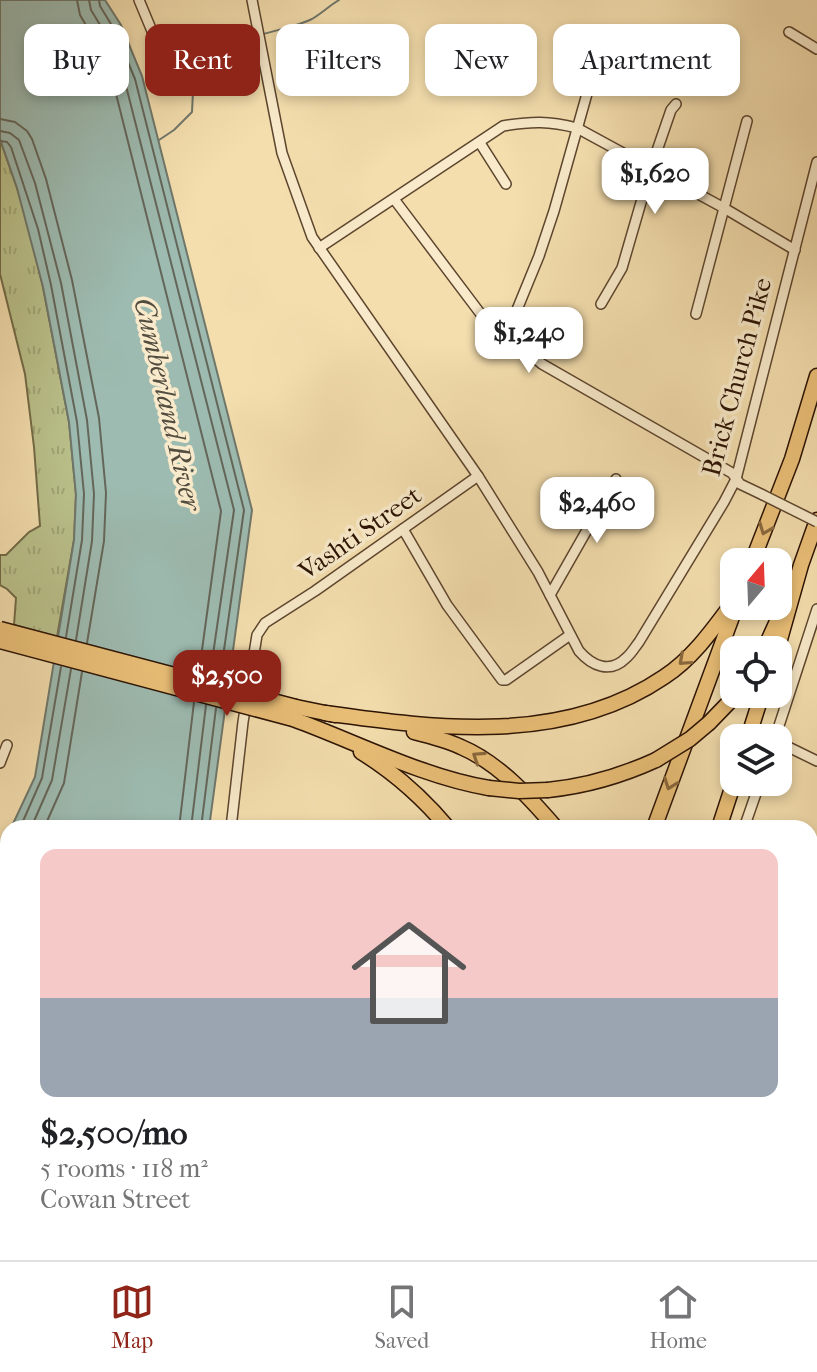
<!DOCTYPE html>
<html lang="en">
<head>
<meta charset="utf-8">
<style>
  body { margin:0; font-family:"IM FELL French Canon",serif; background:#f6f6f6; color:#202124; height:100vh; display:flex; flex-direction:column; font-size:30px; white-space:nowrap }
  * { box-sizing:border-box; margin:0 }
  p { font-size:26px; color:#757577 }
  .icon { flex:none; width:44px; height:44px; fill:none; stroke:currentColor; stroke-width:2; stroke-linecap:round; stroke-linejoin:round }
  .map { position:relative; flex:1; overflow:hidden }
  .details { position:absolute; left:0px; top:820px; width:818px; height:440px; display:flex; flex-direction:column; background:#fff; border-radius:24px 24px 0 0; box-shadow:0 4px 12px #0003 }
  .details>* { flex:none }
  .top-card { position:absolute; left:24px; top:24px; width:770px; height:72px; display:flex; gap:16px }
  .needle { width:52px; rotate:19deg }
  .controls { position:absolute; left:720px; top:548px; display:grid; gap:16px }
  .controls a { display:grid; place-items:center; width:72px; height:72px; border-radius:16px; background:#fff; box-shadow:0 4px 12px #0003; font-size:40px }
  .price { position:absolute; translate:-50% -68px; padding:0 18px; border-radius:16px; background:#fff; color:#222; font-size:26px; line-height:52px; filter:drop-shadow(0 2px 4px #0008) }
  .price::after { content:''; position:absolute; left:50%; top:48px; width:24px; height:18px; margin-left:-12px; background:inherit; clip-path:polygon(0 0,100% 0,50% 100%) }
  .price.active { background:#8f2418; color:#fff }
  ul { padding:0; list-style:none }
  li { display:grid; align-content:center; gap:16px; height:424px; padding:0 40px }
  li span { display:grid; place-items:center; height:248px; border-radius:16px; color:#555 }
  li>.icon { margin-inline-start:auto }
  span .icon { width:144px; height:144px; fill:#fffc; stroke-width:1 }
  li b { font-size:34px }
  .tag { padding:0 28px; border-radius:16px; background:#fff; box-shadow:0 4px 12px #0003; font-size:28px; line-height:72px }
  .tag.active { background:#8f2418; color:#fff }
  .menu { display:flex; justify-content:space-around; align-items:center; height:112px; border-top:2px solid #e0e0e0; background:#fff; font-size:22px; color:#757577 }
  .menu a { display:grid; justify-items:center; gap:4px }
  .menu .active { color:#8f2418 }
  .map>svg:first-child { display:block }
  .park { fill:url(#park-tufts); stroke:#726a47; stroke-width:2 }
  .water { fill:#9dbbb1; stroke:#6f776b; stroke-width:2 }
  .lines { fill:none; stroke-linecap:round; stroke-linejoin:round }
  .shore { stroke:#64665a; stroke-width:2 }
  .stream { stroke:#6f776b; stroke-width:2 }
  .minor-casing { stroke:#5d452e; stroke-width:12 }
  .major-casing { stroke:#2b1203; stroke-width:14 }
  .highway-casing { stroke:#2b1203; stroke-width:17 }
  .minor { stroke:#f8eaca; stroke-width:9 }
  .major { stroke:#eabf77; stroke-width:11 }
  .highway { stroke:#eabf77; stroke-width:14 }
  .minor-bridge-casing { stroke:#5d452e; stroke-width:12; stroke-linecap:butt }
  .highway-bridge-casing { stroke:#2b1203; stroke-width:17; stroke-linecap:butt }
  .minor-bridge { stroke:#f8eaca; stroke-width:9 }
  .highway-bridge { stroke:#eabf77; stroke-width:14 }
  .oneway { stroke:#8a683d }
  .labels { text-anchor:middle; dominant-baseline:central; stroke-width:7; stroke-linejoin:round; paint-order:stroke }
  .street-label { font-size:26px; fill:#2b1203; stroke:#f8eaca }
  .water-label { font-size:28px; font-style:italic; fill:#534d40; stroke:#f8eaca }
</style>
</head>
<body>
<div class="map">
<svg width="817" height="1260" viewBox="0 0 817 1260">
  <defs>
    <pattern id="park-tufts" width="24" height="20" patternUnits="userSpaceOnUse" patternTransform="scale(2)"><rect width="24" height="20" fill="#bac18b"/><path d="M3 7l-1-3M5 7V3M7 7l1-3M15 17l-1-3M17 17v-4M19 17l1-3" fill="none" stroke="#a0a576"/></pattern>
  </defs>
  <rect width="100%" height="100%" fill="#f4deae"/>
  <filter id="stains"><feTurbulence type="fractalNoise" baseFrequency=".0025" numOctaves="4"/><feColorMatrix values="0 0 0 0 .2 0 0 0 0 .09 0 0 0 0 .02 0 0 0 .5 -.17"/></filter>
  <radialGradient id="worn" r=".72"><stop offset=".6" stop-color="#630" stop-opacity="0"/><stop offset="1" stop-color="#630" stop-opacity=".3"/></radialGradient>
  <polygon class="park" points="0,139 17,188 30,231 43,287 69,422 76,495 74,540 57,637 14,625 16,598 7,589 0,585 0,555 6,555 29,532 40,526 34,447 25,374 0,274"/>
  <g class="water">
    <polygon points="0,0 105,0 121,25 142,76 252,510 209,828 11,828 35,777 74,540 76,495 69,422 43,287 17,188 0,139"/>
    <polygon points="8,835 8,1252 99,1252 96,1260 0,1260 0,853"/>
  </g>
  <g class="lines">
    <g class="shore">
      <polyline points="77,0 80,15 94,39 114,86 221,511 199,672"/>
      <polyline points="89,0 91,10 105,33 125,82 234,510 210,675"/>
      <polyline points="99,0 100,6 114,29 135,79 244,510 220,678"/>
      <polyline points="0,119 15,122 27,131 32,139 46,179 72,280 99,418 106,493 104,541 87,643"/>
      <polyline points="0,131 10,133 19,140 35,183 61,283 87,420 94,494 92,541 76,640"/>
      <polyline points="0,141 7,142 11,147 38,229 51,285 77,422 84,494 82,540 66,637"/>
      <polyline points="20,828 42,778 61,667"/>
      <polyline points="31,828 52,780 71,669"/>
      <polyline points="44,828 64,783 82,672"/>
      <polyline points="179,828 194,702"/>
      <polyline points="191,828 206,705"/>
      <polyline points="201,828 216,708"/>
    </g>
    <g class="stream">
      <path d="M261 35C278 29 296 27 312 19 321 14 329 6 339 0"/>
      <polyline points="159,140 174,130 192,112 193,91 197,80 224,52 255,37"/>
    </g>
    <defs>
      <g id="minor">
        <polyline points="139,0 164,60"/>
        <path d="M252 0 282 153 312 237 478 476 538 572 579 651C592 666 610 674 626 658 631 654 635 647 639 642L724 502 736 479 817 162"/>
        <polyline points="789,32 817,49"/>
        <polyline points="480,143 506,184"/>
        <polyline points="394,199 480,313 542,364 732,473 740,484 763,495"/>
        <path d="M319 248 503 126C532 121 549 121 577 128L724 208 795 250"/>
        <polyline points="601,304 622,268 651,168 671,110 676,104"/>
        <polyline points="696,314 747,121"/>
        <polyline points="507,334 539,256 554,211 601,44"/>
        <polyline points="403,529 447,605 502,680 506,680 570,635"/>
        <polyline points="550,595 616,479"/>
        <polyline points="775,738 817,609"/>
        <polyline points="778,742 817,761"/>
        <polyline points="0,763 7,745"/>
        <polyline points="231,828 243,722 257,635 265,623 315,591 478,476"/>
        <polyline points="744,828 760,782"/>
        <polyline points="810,883 812,879 817,882"/>
        <polyline points="416,1260 418,1252"/>
      </g>
      <g id="major">
        <polyline points="810,1150 817,1136"/>
        <polyline points="756,1260 760,1252"/>
      </g>
      <g id="highway">
        <polyline points="752,562 792,459 817,376"/>
        <polyline points="764,650 779,617"/>
        <polyline points="777,650 801,565 817,520"/>
        <polyline points="296,707 335,715"/>
        <path d="M325 713C438 729 564 745 664 677 693 658 714 628 734 601"/>
        <path d="M293 719C356 742 423 777 489 788"/>
        <polyline points="709,723 737,694"/>
        <path d="M414 732C430 736 446 740 461 747 499 763 530 798 556 828"/>
        <polyline points="748,738 762,694"/>
        <path d="M361 752C395 773 423 798 448 828"/>
        <path d="M548 790C587 786 621 776 656 760"/>
        <polyline points="654,828 736,606"/>
        <polyline points="719,828 734,782"/>
        <polyline points="520,1260 522,1252"/>
        <polyline points="581,1260 583,1252"/>
      </g>
    </defs>
    <use href="#minor" class="minor-casing"/>
    <use href="#major" class="major-casing"/>
    <use href="#highway" class="highway-casing"/>
    <use href="#minor" class="minor"/>
    <use href="#major" class="major"/>
    <use href="#highway" class="highway"/>
    <defs>
      <polyline id="minor-bridge" points="763,495 817,522"/>
      <g id="highway-bridge">
        <polyline points="0,629 296,707"/>
        <polyline points="0,641 293,719"/>
        <polyline points="656,760 690,739 709,723"/>
        <polyline points="489,788 519,791 548,790"/>
      </g>
    </defs>
    <use href="#minor-bridge" class="minor-bridge-casing"/>
    <use href="#highway-bridge" class="highway-bridge-casing"/>
    <use href="#minor-bridge" class="minor-bridge"/>
    <use href="#highway-bridge" class="highway-bridge"/>
  </g>
  <defs><path id="oneway-chevron" d="M-2-3.5L2.5 0L-2 3.5" fill="none" stroke-width="1.6" stroke-linecap="round" stroke-linejoin="round" transform="scale(2)"/></defs>
  <g class="oneway">
    <use href="#oneway-chevron" transform="translate(765 529) rotate(111)"/>
    <use href="#oneway-chevron" transform="translate(684 660) rotate(138)"/>
    <use href="#oneway-chevron" transform="translate(478 757) rotate(-147)"/>
    <use href="#oneway-chevron" transform="translate(670 784) rotate(110)"/>
  </g>
  <g class="labels">
    <g class="street-label">
      <text transform="translate(737 377) rotate(-75)">Brick Church Pike</text>
      <text transform="translate(360 533) rotate(-35)">Vashti Street</text>
    </g>
    <g class="water-label">
      <text transform="translate(168 404) rotate(77)">Cumberland River</text>
    </g>
  </g>
  <rect width="100%" height="100%" filter="url(#stains)"/>
  <rect width="100%" height="100%" fill="url(#worn)"/>
</svg>
<div class="controls">
<a><svg class="needle" viewBox="-14 -14 28 28"><path d="M0-13l5 13h-10z" fill="#e53935"/><path d="M0 13l5-13h-10z" fill="#757577"/></svg></a>
<a><svg class="icon" aria-label="locate" viewBox="0 0 24 24"><circle cx="12" cy="12" r="6"/><path d="M12 2v4M12 18v4M2 12h4M18 12h4"/></svg></a>
<a><svg class="icon" aria-label="layers" viewBox="0 0 24 24"><path d="M12 4l9 5-9 5-9-5zM3 14l9 5 9-5"/></svg></a>
</div>
<b class="price" style="left:655px;top:216px">$1,620</b>
<b class="price" style="left:529px;top:375px">$1,240</b>
<b class="price" style="left:597px;top:545px">$2,460</b>
<b class="price active" style="left:227px;top:718px">$2,500</b>
<div class="top-card">
<a class="tag">Buy</a>
<a class="tag active">Rent</a>
<a class="tag">Filters</a>
<a class="tag">New</a>
<a class="tag">Apartment</a>
</div>
<section class="details">
<ul>
<li><span style="background:linear-gradient(#f6c9c9 60%,#9aa5b1 0)"><svg class="icon" aria-label="home" viewBox="0 0 24 24"><path d="M3 11l9-7 9 7M6 9v11h12V9"/></svg></span><div><b>$2,500/mo</b><p>5 rooms · 118 m²</p><p>Cowan Street</p></div></li>
</ul>
</section>
</div>
<nav class="menu">
<a class="active"><svg class="icon" aria-label="map" viewBox="0 0 24 24"><path d="M3 6l6-2 6 2 6-2v14l-6 2-6-2-6 2zM9 4v14M15 6v14"/></svg>Map</a>
<a><svg class="icon" aria-label="saved" viewBox="0 0 24 24"><path d="M7 4h10v16l-5-4-5 4z"/></svg>Saved</a>
<a><svg class="icon" aria-label="home" viewBox="0 0 24 24"><path d="M3 11l9-7 9 7M6 9v11h12V9"/></svg>Home</a>
</nav>
</body>
</html>
